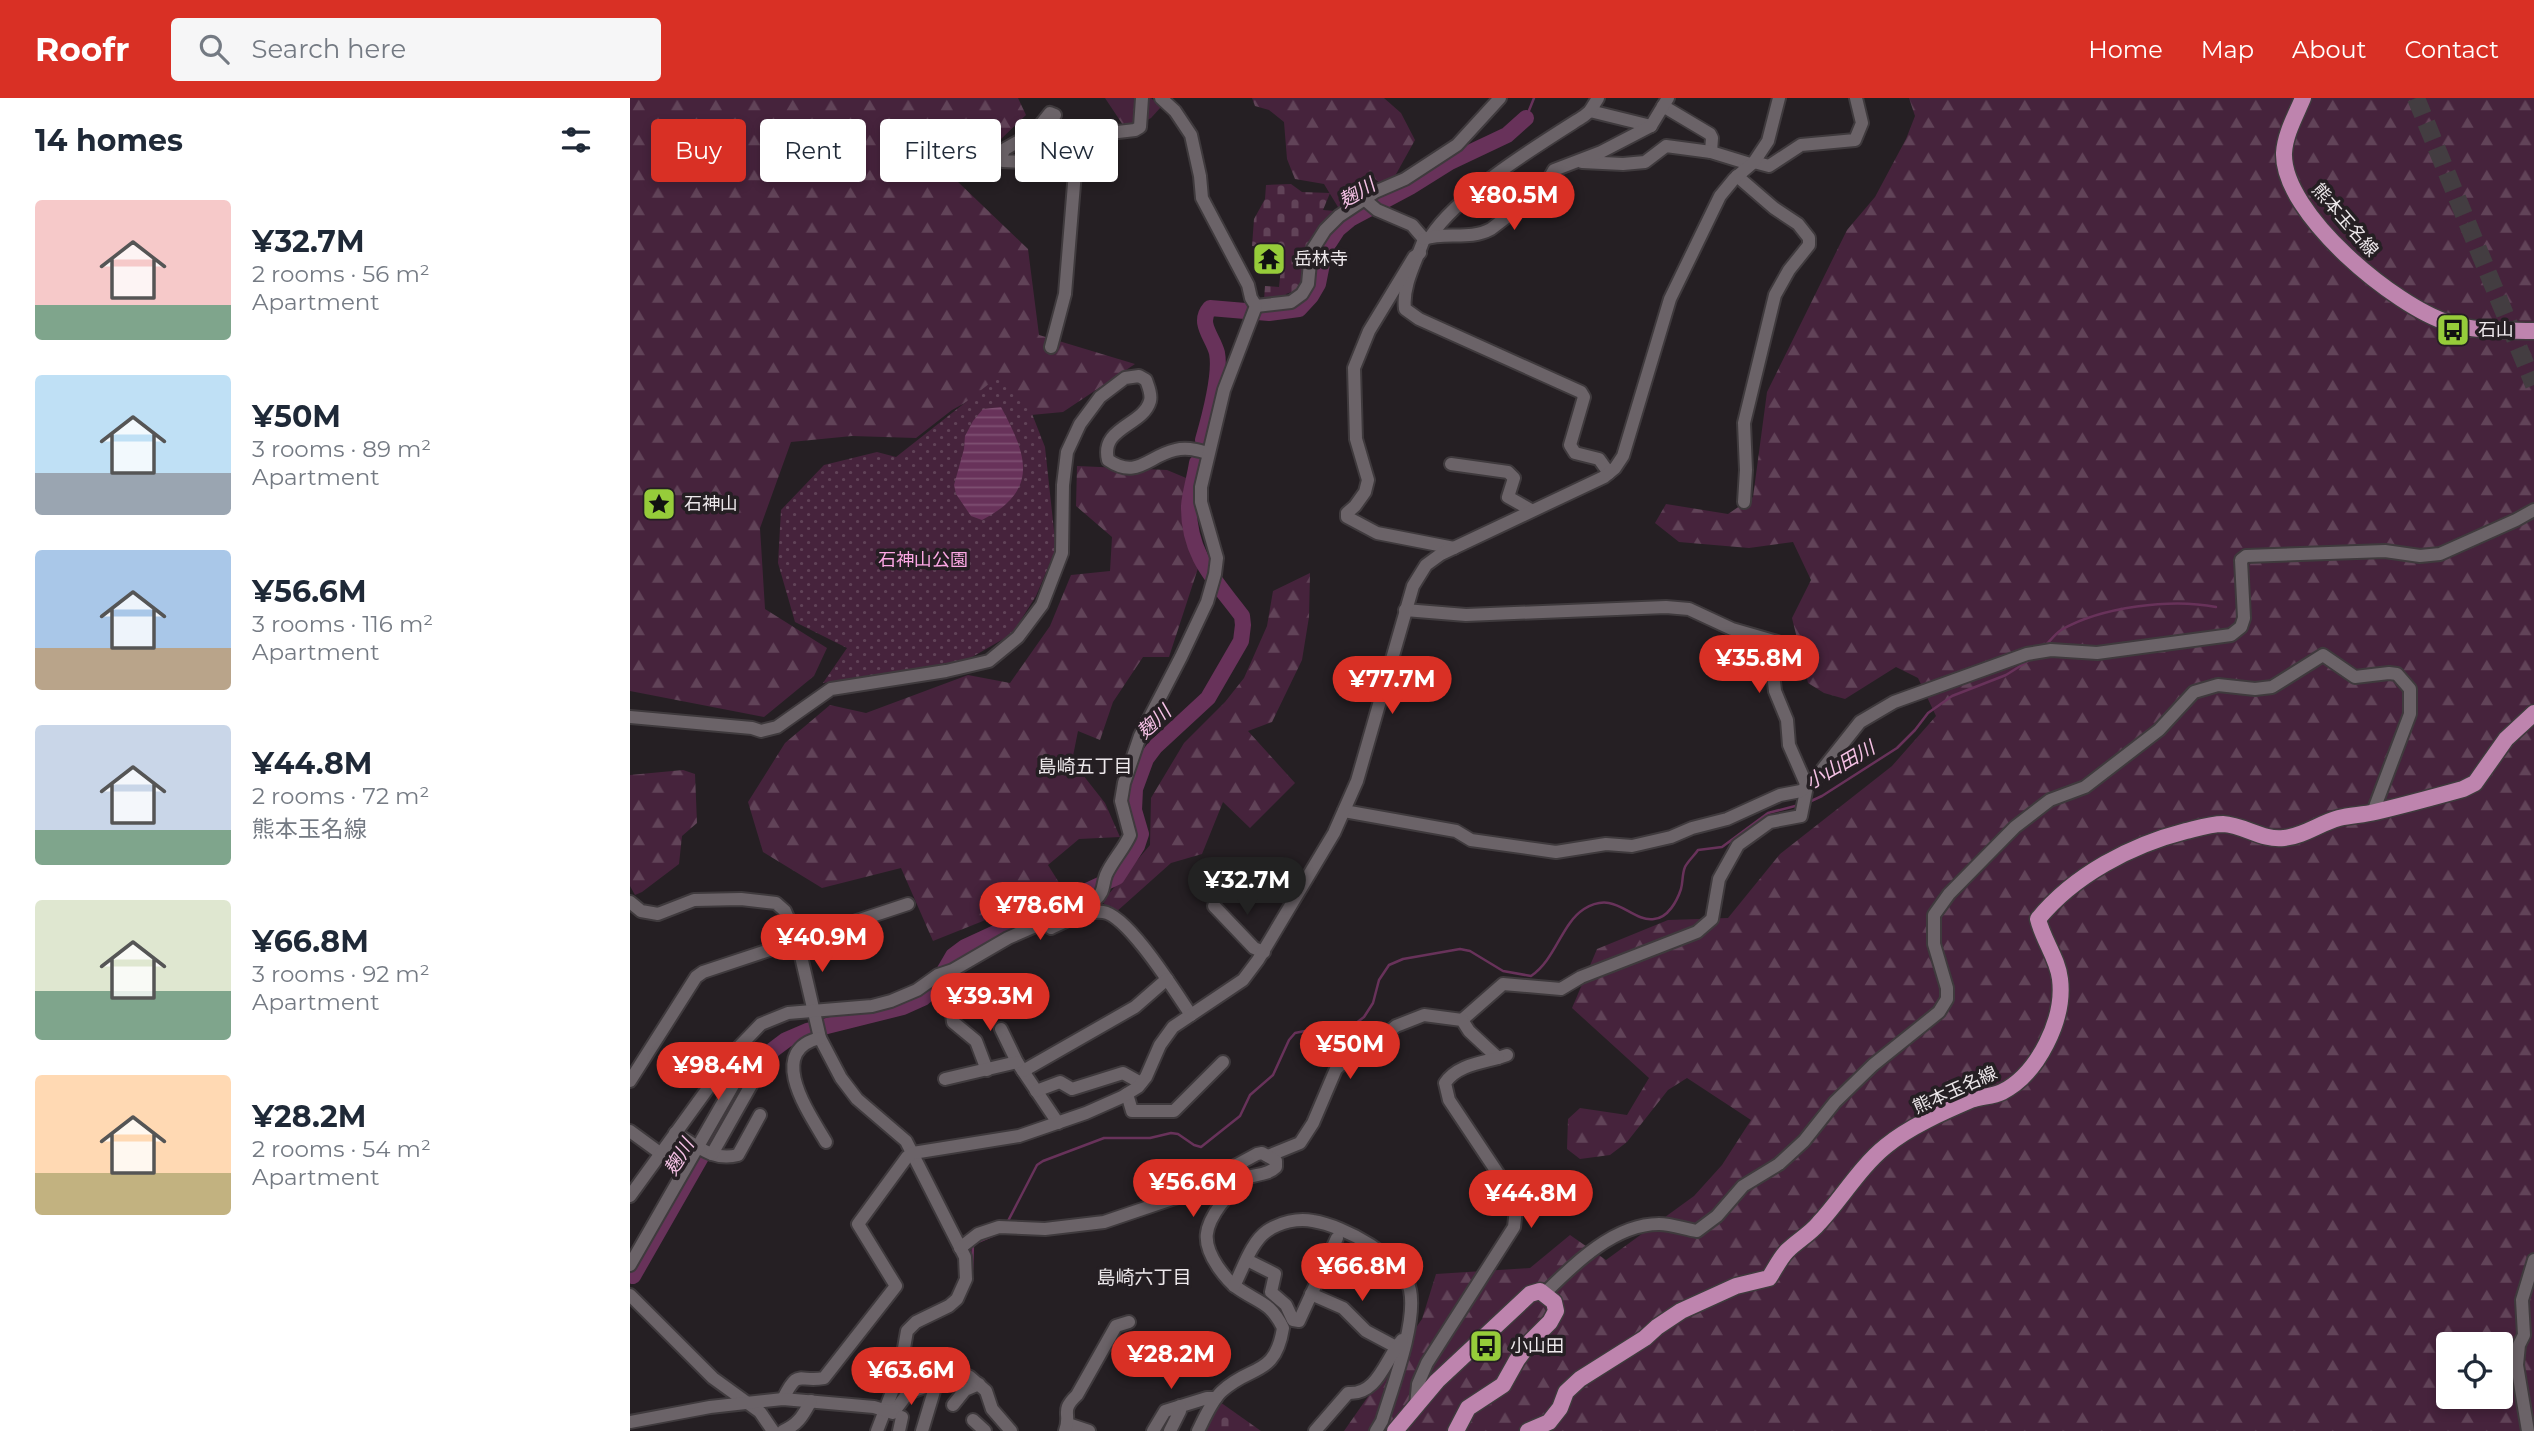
<!DOCTYPE html>
<html lang="en">
<head>
<meta charset="utf-8">
<style>
  body { margin:0; font-family:Montserrat,"Noto Sans JP",sans-serif; background:#f6f6f7; color:#1f2937; height:100vh; display:flex; flex-direction:column; font-size:26px; white-space:nowrap }
  * { box-sizing:border-box; margin:0 }
  p { font-size:23px; color:#747a83 }
  .icon { flex:none; width:38px; height:38px; fill:none; stroke:currentColor; stroke-width:2; stroke-linecap:round; stroke-linejoin:round }
  .map { position:relative; flex:1; overflow:hidden }
  .sheet { display:flex; flex-direction:column; background:#fff; width:630px }
  .sheet>* { flex:none }
  .guide { position:absolute; left:21px; top:21px; width:665px; height:63px; display:flex; gap:14px }
  .fabs { position:absolute; left:1806px; top:1234px; display:grid; gap:14px }
  .fabs a { display:grid; place-items:center; width:77px; height:77px; border-radius:7px; background:#fff; box-shadow:0 4px 10px #0003; font-size:35px }
  .price { position:absolute; translate:-50% -60px; padding:0 16px; border-radius:24px; background:#d93025; color:#fff; font-size:23px; line-height:46px; filter:drop-shadow(0 2px 4px #0008) }
  .price::after { content:''; position:absolute; left:50%; top:42px; width:21px; height:16px; margin-left:-10px; background:inherit; clip-path:polygon(0 0,100% 0,50% 100%) }
  .price.selected { background:#222; color:#fff }
  ul { padding:0; list-style:none }
  li { display:flex; align-items:center; gap:21px; height:175px; padding:0 35px }
  li span { display:grid; place-items:center; flex:none; width:196px; height:140px; border-radius:7px; color:#555 }
  li>.icon { margin-inline-start:auto }
  span .icon { width:84px; height:84px; fill:#fffc; stroke-width:1 }
  li b { font-size:30px }
  h2 { display:flex; justify-content:space-between; align-items:center; height:84px; padding:0 35px; font-size:30px }
  .tag { padding:0 24px; border-radius:7px; background:#fff; box-shadow:0 4px 10px #0003; font-size:24px; line-height:63px }
  .tag.selected { background:#d93025; color:#fff }
  header { display:flex; align-items:center; gap:42px; box-sizing:border-box; height:98px; padding:0 35px; background:#d93025; color:#fff }
  header strong { font-size:33px }
  nav { display:flex; gap:38px; margin-inline-start:auto; font-size:24px }
  .search { width:490px; height:63px; background:#f6f6f7; display:flex; align-items:center; gap:18px; box-sizing:border-box; padding:0 24px; border-radius:7px; color:#747a83; font-size:26px }
  main { display:flex; flex:1; min-height:0 }
  .map>svg:first-child { display:block }
  .forest { fill:url(#forest-firs); fill-rule:evenodd }
  .cemetery { fill:url(#cemetery-stones) }
  .park { fill:url(#park-dots) }
  .water { fill:url(#water-rules) }
  .lines { fill:none; stroke-linecap:round; stroke-linejoin:round }
  .stream { stroke:#68325a; stroke-width:2.5 }
  .river { stroke:#68325a; stroke-width:16 }
  .highway-tunnel { stroke:#433d41; stroke-width:18; stroke-dasharray:18 9; stroke-linecap:butt }
  .minor-casing { stroke:#3f3a3d; stroke-width:16 }
  .major-casing { stroke:#3f3a3d; stroke-width:19 }
  .minor { stroke:#6b6368; stroke-width:12 }
  .major { stroke:#be84ae; stroke-width:16 }
  .labels { text-anchor:middle; dominant-baseline:central; stroke-width:7; stroke-linejoin:round; paint-order:stroke }
  .street-label { font-size:18px; fill:#ede8eb; stroke:#251f23 }
  .poi-label { font-size:18px; fill:#ede8eb; stroke:#251f23; text-anchor:start }
  .park-label { font-size:18px; fill:#fca7e4; stroke:#251f23 }
  .water-label { font-size:19px; font-style:italic; fill:#f6c2e6; stroke:#251f23 }
  .neighbourhood-label { font-size:19px; fill:#ede8eb; stroke:#251f23 }
</style>
</head>
<body>
<header>
<strong>Roofr</strong>
<div class="search"><svg class="icon" aria-label="search" viewBox="0 0 24 24"><circle cx="10" cy="10" r="6"/><path d="M15 15l6 6"/></svg>Search here</div>
<nav><a>Home</a><a>Map</a><a>About</a><a>Contact</a></nav>
</header>
<main>
<section class="sheet">
<h2>14 homes<svg class="icon" aria-label="filters" viewBox="0 0 24 24"><path d="M4 7h16M4 17h16"/><circle cx="9" cy="7" r="2"/><circle cx="15" cy="17" r="2"/></svg></h2>
<ul>
<li><span style="background:linear-gradient(#f6c9c9 75%,#7fa58c 0)"><svg class="icon" aria-label="home" viewBox="0 0 24 24"><path d="M3 11l9-7 9 7M6 9v11h12V9"/></svg></span><div><b>¥32.7M</b><p>2 rooms · 56 m²</p><p>Apartment</p></div></li>
<li><span style="background:linear-gradient(#bfe0f5 70%,#9aa5b1 0)"><svg class="icon" aria-label="home" viewBox="0 0 24 24"><path d="M3 11l9-7 9 7M6 9v11h12V9"/></svg></span><div><b>¥50M</b><p>3 rooms · 89 m²</p><p>Apartment</p></div></li>
<li><span style="background:linear-gradient(#a9c7e8 70%,#b9a48a 0)"><svg class="icon" aria-label="home" viewBox="0 0 24 24"><path d="M3 11l9-7 9 7M6 9v11h12V9"/></svg></span><div><b>¥56.6M</b><p>3 rooms · 116 m²</p><p>Apartment</p></div></li>
<li><span style="background:linear-gradient(#c9d6e8 75%,#7fa58c 0)"><svg class="icon" aria-label="home" viewBox="0 0 24 24"><path d="M3 11l9-7 9 7M6 9v11h12V9"/></svg></span><div><b>¥44.8M</b><p>2 rooms · 72 m²</p><p>熊本玉名線</p></div></li>
<li><span style="background:linear-gradient(#dfe7d0 65%,#7fa58c 0)"><svg class="icon" aria-label="home" viewBox="0 0 24 24"><path d="M3 11l9-7 9 7M6 9v11h12V9"/></svg></span><div><b>¥66.8M</b><p>3 rooms · 92 m²</p><p>Apartment</p></div></li>
<li><span style="background:linear-gradient(#ffd9b3 70%,#c2b280 0)"><svg class="icon" aria-label="home" viewBox="0 0 24 24"><path d="M3 11l9-7 9 7M6 9v11h12V9"/></svg></span><div><b>¥28.2M</b><p>2 rooms · 54 m²</p><p>Apartment</p></div></li>
</ul>
</section>
<div class="map">
<svg width="1904" height="1333" viewBox="0 0 1904 1333">
  <defs>
    <pattern id="forest-firs" width="22" height="20" patternUnits="userSpaceOnUse" patternTransform="scale(1.75)"><rect width="22" height="20" fill="#46233c"/><path d="M5 1l3.5 6h-7zM16 11l3.5 6h-7z" fill="#614358"/></pattern>
    <pattern id="cemetery-stones" width="16" height="16" patternUnits="userSpaceOnUse" patternTransform="scale(1.75)"><rect width="16" height="16" fill="#46233c"/><path d="M2 7V4a2 2 0 0 1 4 0v3zM10 15v-3a2 2 0 0 1 4 0v3z" fill="#614358"/></pattern>
    <pattern id="park-dots" width="8" height="8" patternUnits="userSpaceOnUse" patternTransform="scale(1.75)"><rect width="8" height="8" fill="#46233c"/><path d="M2 2h.1M6 6h.1" fill="none" stroke="#614358" stroke-width="1.8" stroke-linecap="round"/></pattern>
    <pattern id="water-rules" width="6" height="5" patternUnits="userSpaceOnUse" patternTransform="scale(1.75)"><rect width="6" height="5" fill="#68325a"/><path d="M0 2.5h6" fill="none" stroke="#7e5072"/></pattern>
  </defs>
  <rect width="100%" height="100%" fill="#251f23"/>
  <g class="forest">
    <polygon points="0,0 388,0 396,17 327,83 398,151 409,237 505,266 433,314 401,317 362,290 322,312 286,340 222,338 161,344 130,430 135,511 197,550 184,578 134,619 0,593"/>
    <polygon points="475,0 521,0 531,9 521,20 497,33"/>
    <polygon points="622,0 754,0 771,15 785,42 765,78 750,85 741,78 711,114 694,86 665,81 657,61 654,24 639,12 625,8"/>
    <path d="M1279 0H1904V1333H714L792 1221 806 1176 900 1170 940 1137 976 1162 1064 1098 1092 1067 1121 1022 1057 980 1038 992 997 1044 980 1057 950 1061 937 1051 938 1021 950 1010 997 1017 1019 980 942 910 967 851 1038 822 1098 820 1150 756 1262 668 1306 618 1288 580 1266 569 1215 601 1194 595 1178 585 1162 520 1181 482 1163 444 1119 450 1049 444 1025 425 1036 406 1098 416 1123 399 1137 294 1217 132 1245 99 1276 41 1285 18ZM1818 1246H1871V1298H1818Z"/>
    <polygon points="447,368 537,372 561,382 572,458 539,559 513,559 483,604 470,642 448,633 442,663 475,705 490,739 449,741 418,767 433,791 303,843 271,770 192,790 133,754 118,704 155,645 200,607 236,615 338,577 380,585 420,528 441,477 480,473 482,439 446,408"/>
    <polygon points="680,475 679,519 672,562 642,624 618,633 665,685 620,730 593,704 572,756 541,765 485,815 472,804 520,747 521,700 554,645 595,604 614,580 637,528 643,493"/>
    <polygon points="53,672 65,676 67,725 52,738 49,766 12,794 5,797 0,788 0,677"/>
  </g>
  <g class="cemetery">
    <path d="M661 86 672 94 700 95 693 112 705 113C681 144 675 152 670 191L656 196 654 202H634L635 188 649 189 653 151 622 148 624 121 635 101 636 87Z"/>
    <polygon points="590,1304 631,1333 574,1333"/>
  </g>
  <polygon class="park" points="369,278 397,303 415,349 426,451 406,498 382,536 337,562 193,585 217,550 165,524 148,465 151,412 194,367 247,354 266,359"/>
  <path class="water" d="M371 309C397 357 410 392 352 422L341 418 326 396 324 387 334 351 335 338 343 323 353 311Z"/>
  <g class="lines">
    <g class="stream">
      <polyline points="896,20 904,0"/>
      <path d="M1415 548C1420 543 1425 536 1431 532 1471 509 1541 500 1586 509"/>
      <polyline points="1179,704 1192,698 1267,650 1285,632 1298,615 1322,598 1376,577 1403,560"/>
      <path d="M377 1125 407 1067 413 1063 474 1040H520L541 1035 548 1036 564 1047 571 1049 610 1018 620 997 643 977 659 942 665 935 675 933 697 936 711 934 721 929 734 919 743 905 749 882 759 867 773 861 830 851 840 853 873 873 901 878C926 861 931 826 954 811 986 791 1000 824 1024 821 1038 820 1047 803 1051 791 1053 784 1052 776 1055 769 1058 763 1064 758 1068 752L1092 749 1138 715 1169 707"/>
      <polyline points="342,1172 343,1146 369,1135"/>
    </g>
    <g class="river">
      <path d="M573 342C579 321 591 276 587 255 583 239 567 225 580 210L639 215 669 211 681 198 688 186 695 151 708 131 720 121 780 89 820 64 877 37 896 20"/>
      <path d="M3 1178 115 982 132 960 156 942 177 933 273 909 293 900 305 889 323 858 335 849 487 779 507 748 511 736 504 712 505 691 516 661 525 649 578 600 611 543 613 527 612 518C585 482 558 457 559 408 560 394 565 379 567 365"/>
    </g>
    <polyline class="highway-tunnel" points="1786,0 1904,287"/>
    <defs>
      <g id="minor">
        <polyline points="1033,8 1080,36 1082,40 1081,54"/>
        <polyline points="960,13 1021,28"/>
        <polyline points="425,17 420,15 405,34 375,51 369,61 373,63 417,65 445,71"/>
        <polyline points="952,64 993,66 1015,64 1036,48 1081,54 1120,66"/>
        <polyline points="1124,64 1139,68 1171,47 1225,42 1232,25 1226,0"/>
        <polyline points="1107,78 1144,110 1168,126 1179,140 1179,147 1159,172 1145,197 1114,325 1116,372 1114,404"/>
        <polyline points="734,101 747,112 782,127 794,141"/>
        <path d="M801 138C829 95 910 46 954 18L960 13 968 0"/>
        <path d="M794 141C786 164 772 188 775 211L789 221 951 294 954 299 940 347 945 355 969 361 979 375"/>
        <path d="M794 141C815 133 839 143 861 131L913 91 924 72 971 54 1021 28 1038 0"/>
        <polyline points="790,155 784,159 739,233 724,270 726,341 738,382 735,394 725,408 717,415 717,419 747,435 824,450"/>
        <polyline points="626,208 661,204 672,196 678,186 681,154 695,132 709,118 745,94 775,81 827,47 870,0"/>
        <polyline points="421,249 435,196 445,74 450,50 452,46 471,36 505,32 510,29 512,0"/>
        <polyline points="821,366 878,374 884,380 878,399 901,412"/>
        <polyline points="775,512 836,517 1036,509 1059,511 1102,531 1147,544 1151,557 1143,575 1145,593 1157,622 1159,647 1177,688 1171,718 1140,724 1108,747 1089,781 1082,821 1067,834 951,879 931,891 873,886 832,922"/>
        <path d="M0 619 122 630 131 633 147 629 201 591 316 573 359 563 388 539 412 507 432 455 433 387 437 354 450 326 470 299 495 280 509 278 516 282C518 288 522 296 520 303 513 328 470 329 478 362 507 382 518 358 545 352 557 349 566 352 578 355"/>
        <polyline points="714,713 826,733 841,742 926,754 976,746 1002,748 1041,739 1062,730 1097,721 1150,697 1171,693 1184,682 1230,624 1264,604 1397,556 1421,552 1467,555 1601,537 1611,529 1614,520 1611,462 1616,458 1755,453 1790,458 1810,456 1886,422 1904,412"/>
        <polyline points="0,804 11,813 28,816 64,802 111,801 146,805 155,813 167,841 190,940 211,980 227,1001 276,1043 335,1159 336,1181 327,1201 319,1208 286,1224 277,1233 270,1273 247,1333"/>
        <polyline points="584,808 624,850 634,854"/>
        <path d="M421 830C436 823 456 812 473 814 498 817 546 895 561 917"/>
        <polyline points="353,900 322,916 323,924 346,943 357,972"/>
        <polyline points="371,931 387,964 428,1025"/>
        <path d="M190 940C134 953 181 1018 196 1044"/>
        <polyline points="393,973 505,909 537,881"/>
        <polyline points="315,981 387,964"/>
        <polyline points="0,983 66,879 73,874 278,806"/>
        <polyline points="406,993 430,984 442,991 493,975 511,985"/>
        <polyline points="497,996 502,1013 544,1013 593,964"/>
        <polyline points="0,1033 30,1055"/>
        <path d="M45 1035C66 1047 83 1064 108 1057L130 1017"/>
        <polyline points="82,1056 129,973 118,961"/>
        <polyline points="638,1058 670,1045 683,1025 706,971 716,962 747,944 766,928 794,917 832,922 839,933 868,960 877,957"/>
        <path d="M0 1098 105 953 131 926 158 915 242 908 261 903 287 892 308 877 323 872 378 840 465 802C475 793 472 788 476 777 482 763 494 751 500 737L491 703 494 685 510 638 551 559 577 504 585 476 587 460 571 404V389L594 292 626 208 621 200 618 187 572 100 570 78 561 37 545 13 531 0"/>
        <path d="M330 1150 348 1136 369 1129 415 1131 474 1124 548 1099 627 1056 632 1055 646 1063V1069C635 1080 619 1074 608 1085 602 1091 597 1099 591 1106 574 1129 571 1144 588 1169 593 1176 599 1184 606 1189 628 1205 640 1203 653 1230 645 1280 620 1266 591 1294 581 1304 574 1321 568 1333"/>
        <polyline points="617,1162 645,1176 641,1194 656,1207 663,1222 669,1223 707,1140"/>
        <polyline points="0,1167 118,961 105,953"/>
        <path d="M604 1188C613 1171 621 1144 637 1133 650 1124 668 1120 683 1123 714 1128 773 1159 780 1192 787 1225 762 1290 752 1323L746 1333"/>
        <path d="M910 1193 916 1194C945 1165 985 1126 1029 1126 1041 1126 1055 1131 1067 1133L1087 1118 1113 1088 1149 1066 1174 1043 1205 1004 1243 967 1309 914 1317 901V890L1304 846V817L1319 796 1385 729 1420 702 1455 689 1529 632 1564 594 1588 587 1625 591 1642 589 1693 557 1725 579 1759 575 1767 576 1780 591V616L1743 714"/>
        <polyline points="681,1196 713,1210 736,1233 766,1249"/>
        <polyline points="0,1197 83,1280 130,1314 143,1333"/>
        <path d="M153 1301C169 1269 168 1285 194 1280L266 1188 228 1126 277 1059 283 1055 389 1038 456 1015 492 999 508 989 516 979 530 947 543 929 613 882 628 862 704 735 727 683 783 488 796 467 811 456 974 379 985 370 993 358 1040 201 1090 98 1104 81 1124 64 1138 43 1149 0"/>
        <polyline points="323,1307 335,1292 349,1286"/>
        <path d="M786 1308 788 1286 797 1265 884 1129 886 1111 881 1095 819 1002 815 985C826 968 849 965 868 960"/>
        <polyline points="343,1322 355,1333"/>
        <polyline points="0,1324 80,1309 153,1301 244,1309 263,1315 278,1295 303,1286 313,1272 319,1269 340,1279 356,1293 362,1311 381,1333"/>
        <polyline points="438,1326 459,1333"/>
        <path d="M153 1333C169 1326 173 1317 181 1303"/>
        <polyline points="269,1333 272,1319"/>
        <polyline points="292,1333 304,1293 303,1286"/>
        <path d="M435 1333C442 1315 429 1314 447 1297L486 1228 499 1224"/>
        <polyline points="523,1333 535,1313 577,1300 586,1300"/>
        <polyline points="540,1333 550,1313 550,1308"/>
        <path d="M685 1333 718 1295C748 1297 755 1261 772 1242"/>
        <polyline points="1898,1333 1887,1267 1889,1247 1894,1237 1892,1202 1904,1162"/>
      </g>
      <g id="major">
        <path d="M1673 0C1666 17 1655 36 1654 55 1652 116 1766 209 1819 225 1846 234 1876 232 1904 233"/>
        <polyline points="765,1333 807,1283 900,1196 910,1193 924,1204 926,1213 920,1224 901,1243 887,1262 873,1287 838,1310 826,1333"/>
        <path d="M898 1333 919 1324 930 1310 936 1294 950 1281 1015 1240 1027 1229 1051 1213 1106 1188 1139 1180C1145 1171 1150 1160 1157 1153 1167 1143 1180 1136 1189 1125 1212 1100 1230 1069 1256 1048 1279 1029 1313 1014 1341 1002 1350 998 1362 999 1372 994 1408 976 1435 921 1430 881 1428 861 1413 842 1408 821 1444 777 1501 747 1556 733 1568 730 1581 726 1593 726 1614 727 1633 743 1654 740 1674 738 1690 725 1709 720 1721 717 1733 717 1745 714 1775 707 1804 699 1833 691L1845 685 1876 641 1904 615"/>
      </g>
    </defs>
    <use href="#minor" class="minor-casing"/>
    <use href="#major" class="major-casing"/>
    <use href="#minor" class="minor"/>
    <use href="#major" class="major"/>
  </g>
  <defs>
    <symbol id="temple-square" viewBox="-11 -11 22 22"><rect x="-9" y="-9" width="18" height="18" rx="4" fill="#96cc3a" stroke="#251f23"/><path d="M0-6L5-2H3V0L6.5 2.5H4V6H1.5V3h-3V6H-4V2.5H-6.5L-3 0V-2H-5Z" fill="#111"/></symbol>
    <symbol id="bus-square" viewBox="-11 -11 22 22"><rect x="-9" y="-9" width="18" height="18" rx="4" fill="#96cc3a" stroke="#251f23"/><path d="M-5-6H5V4H4V6H2V4H-2V6H-4V4H-5ZM-3.5-4V0h7V-4ZM-3.5 1.2v1.5H-2V1.2ZM2 1.2v1.5H3.5V1.2Z" fill="#111"/></symbol>
    <symbol id="sight-square" viewBox="-11 -11 22 22"><rect x="-9" y="-9" width="18" height="18" rx="4" fill="#96cc3a" stroke="#251f23"/><path d="M0-6L1.8-2.2L6-1.7L2.9 1.2L3.7 5.4L0 3.3L-3.7 5.4L-2.9 1.2L-6-1.7L-1.8-2.2Z" fill="#111"/></symbol>
  </defs>
  <g fill-rule="evenodd">
    <use href="#temple-square" x="620" y="142" width="38" height="38"/>
    <use href="#bus-square" x="1804" y="213" width="38" height="38"/>
    <use href="#sight-square" x="10" y="387" width="38" height="38"/>
    <use href="#bus-square" x="837" y="1229" width="38" height="38"/>
  </g>
  <g class="labels">
    <g class="street-label">
      <text transform="translate(1715 122) rotate(49)">熊本玉名線</text>
      <text transform="translate(1325 992) rotate(-24)">熊本玉名線</text>
    </g>
    <g class="poi-label">
      <text x="664" y="161">岳林寺</text>
      <text x="1848" y="232">石山</text>
      <text x="54" y="406">石神山</text>
      <text x="880" y="1248">小山田</text>
    </g>
    <g class="park-label">
      <text x="293" y="462">石神山公園</text>
    </g>
    <g class="water-label">
      <text transform="translate(727 95) rotate(-31)">麹川</text>
      <text transform="translate(524 624) rotate(-44)">麹川</text>
      <text transform="translate(1210 667) rotate(-30)">小山田川</text>
      <text transform="translate(49 1059) rotate(-59)">麹川</text>
    </g>
    <g class="neighbourhood-label">
      <text x="455" y="668">島崎五丁目</text>
      <text x="514" y="1179">島崎六丁目</text>
    </g>
  </g>
</svg>
<div class="fabs">
<a><svg class="icon" aria-label="locate" viewBox="0 0 24 24"><circle cx="12" cy="12" r="6"/><path d="M12 2v4M12 18v4M2 12h4M18 12h4"/></svg></a>
</div>
<b class="price" style="left:884px;top:134px">¥80.5M</b>
<b class="price" style="left:1129px;top:597px">¥35.8M</b>
<b class="price" style="left:762px;top:618px">¥77.7M</b>
<b class="price selected" style="left:617px;top:819px">¥32.7M</b>
<b class="price" style="left:410px;top:844px">¥78.6M</b>
<b class="price" style="left:192px;top:876px">¥40.9M</b>
<b class="price" style="left:360px;top:935px">¥39.3M</b>
<b class="price" style="left:720px;top:983px">¥50M</b>
<b class="price" style="left:88px;top:1004px">¥98.4M</b>
<b class="price" style="left:563px;top:1121px">¥56.6M</b>
<b class="price" style="left:901px;top:1132px">¥44.8M</b>
<b class="price" style="left:732px;top:1205px">¥66.8M</b>
<b class="price" style="left:541px;top:1293px">¥28.2M</b>
<b class="price" style="left:281px;top:1309px">¥63.6M</b>
<div class="guide">
<a class="tag selected">Buy</a>
<a class="tag">Rent</a>
<a class="tag">Filters</a>
<a class="tag">New</a>
</div>
</div>
</main>
</body>
</html>
